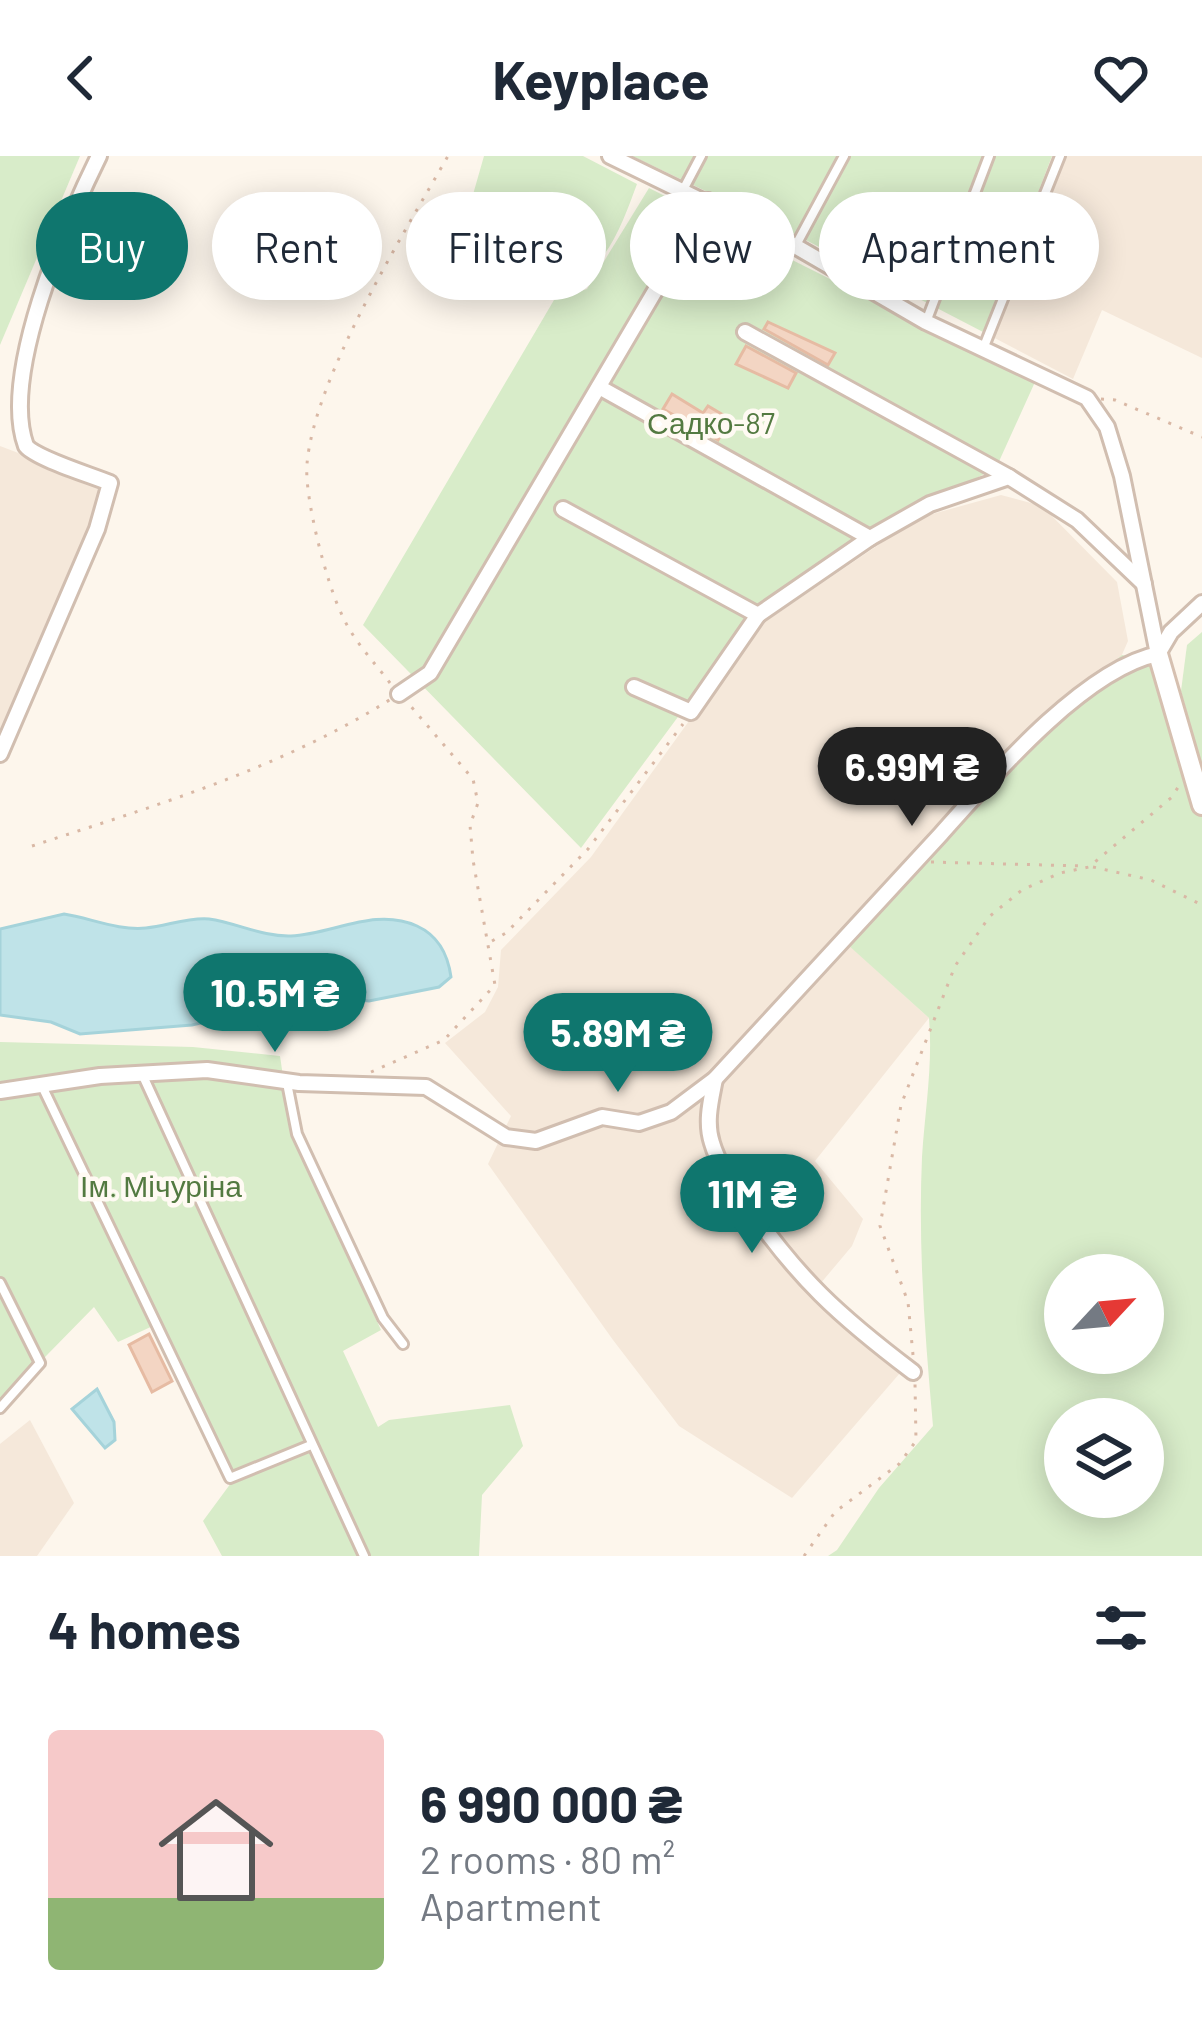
<!DOCTYPE html>
<html lang="en">
<head>
<meta charset="utf-8">
<style>
  body { margin:0; font-family:Barlow,sans-serif; background:#f6f6f7; color:#1f2937; height:100vh; display:flex; flex-direction:column; font-size:45px; white-space:nowrap }
  * { box-sizing:border-box; margin:0 }
  p { font-size:39px; color:#747a83 }
  .icon { flex:none; width:66px; height:66px; fill:none; stroke:currentColor; stroke-width:2; stroke-linecap:round; stroke-linejoin:round }
  .map { position:relative; height:1400px; overflow:hidden }
  .drawer { display:flex; flex-direction:column; background:#fff; flex:1 }
  .drawer>* { flex:none }
  .top-card { position:absolute; left:36px; top:36px; width:1131px; height:108px; display:flex; gap:24px }
  .needle { width:78px; rotate:64deg }
  .controls { position:absolute; left:1044px; top:1098px; display:grid; gap:24px }
  .controls a { display:grid; place-items:center; width:120px; height:120px; border-radius:50%; background:#fff; box-shadow:0 6px 30px #0003; font-size:60px }
  .price { position:absolute; translate:-50% -102px; padding:0 27px; border-radius:42px; background:#0f766e; color:#fff; font-size:39px; line-height:78px; filter:drop-shadow(0 3px 6px #0008) }
  .price::after { content:''; position:absolute; left:50%; top:72px; width:36px; height:27px; margin-left:-18px; background:inherit; clip-path:polygon(0 0,100% 0,50% 100%) }
  .price.selected { background:#222; color:#fff }
  ul { padding:0; list-style:none }
  li { display:flex; align-items:center; gap:36px; height:300px; padding:0 48px }
  li span { display:grid; place-items:center; flex:none; width:336px; height:240px; border-radius:12px; color:#555 }
  li>.icon { margin-inline-start:auto }
  span .icon { width:144px; height:144px; fill:#fffc; stroke-width:1 }
  li b { font-size:51px }
  h2 { display:flex; justify-content:space-between; align-items:center; height:144px; padding:0 48px; font-size:51px }
  .pill { padding:0 42px; border-radius:54px; background:#fff; box-shadow:0 6px 30px #0003; font-size:42px; line-height:108px }
  .pill.selected { background:#0f766e; color:#fff }
  header { display:flex; justify-content:space-between; align-items:center; height:156px; padding:0 48px; background:#fff; font-size:54px; font-weight:700 }
  .map>svg:first-child { display:block }
  .residential { fill:#f5e8da }
  .green { fill:#d8ecc9; fill-rule:evenodd }
  .water { fill:#bfe3e8; stroke:#a5d3da; stroke-width:3 }
  .building { fill:#f3d5c3; stroke:#e6bba3; stroke-width:3 }
  .lines { fill:none; stroke-linecap:round; stroke-linejoin:round }
  .lane-casing { stroke:#d1beb0; stroke-width:14 }
  .street-casing { stroke:#d1beb0; stroke-width:20 }
  .secondary-casing { stroke:#d6c0b0; stroke-width:24 }
  .path { stroke:#d9b8a5; stroke-width:3; stroke-dasharray:3 9; stroke-linecap:butt }
  .lane { stroke:#fff; stroke-width:8 }
  .street { stroke:#fff; stroke-width:14 }
  .secondary { stroke:#fff; stroke-width:18 }
  .labels { text-anchor:middle; dominant-baseline:central; stroke-width:9; stroke-linejoin:round; paint-order:stroke }
  .park-label { font-size:30px; fill:#537a41; stroke:#fffaf3 }
</style>
</head>
<body>
<header><svg class="icon" aria-label="back" viewBox="0 0 24 24"><path d="M15 5l-7 7 7 7"/></svg>Keyplace<svg class="icon" aria-label="heart" viewBox="0 0 24 24"><path d="M12 20l-8-8c-3-5 5-10 8-4 3-6 11-1 8 4z"/></svg></header>
<div class="map">
<svg width="1202" height="1400" viewBox="0 0 1202 1400">
  <rect width="100%" height="100%" fill="#fdf6ec"/>
  <g class="residential">
    <polygon points="1052,0 1202,0 1202,202 1102,154 1073,223 985,177"/>
    <polygon points="0,290 105,330 0,581"/>
    <polygon points="1001,339 1042,350 1117,426 1128,485 1121,501 1006,596 838,779 929,862 815,1005 863,1063 852,1090 810,1140 900,1217 792,1342 679,1270 613,1184 488,1008 511,960 445,887 485,856 498,831 501,794 591,701 756,472 918,362"/>
    <polygon points="30,1264 74,1347 37,1400 0,1400 0,1288"/>
  </g>
  <g class="green">
    <polygon points="0,0 80,0 0,189"/>
    <path d="M484 0H583L637 28C623 65 603 128 555 127L495 93 489 68 470 49Z"/>
    <polygon points="632,0 1052,0 985,177 771,66"/>
    <polygon points="649,32 1035,226 996,312 883,370 757,454 581,692 363,469 554,144 587,133"/>
    <polygon points="1202,476 1202,611 1181,535 1187,489"/>
    <path d="M1122 499 1154 505 1202 660V1400H828L837 1394 879 1332 933 1270C925 1180 918 1092 922 1001 925 954 933 909 929 862L837 779 1006 596ZM1065 1119H1143V1197H1065ZM1065 1263H1143V1341H1065Z"/>
    <polygon points="0,886 193,891 280,900 291,975 381,1174 343,1195 378,1271 389,1264 510,1249 523,1290 482,1339 479,1400 222,1400 203,1365 231,1327 155,1169 118,1186 94,1151 0,1247"/>
  </g>
  <g class="water">
    <path d="M64 758C90 762 119 775 146 772 167 770 188 761 209 763 237 767 263 781 291 780 333 778 375 751 417 770 439 780 448 799 451 821L439 831 369 845 317 840 192 869 80 878 51 866 0 859V773Z"/>
    <polygon points="97,1233 114,1266 115,1284 105,1292 72,1253"/>
  </g>
  <g class="building">
    <polygon points="768,166 835,197 828,209 764,173"/>
    <polygon points="746,190 796,217 788,232 736,208"/>
    <polygon points="672,238 703,257 708,250 730,263 718,284 663,253"/>
    <polygon points="149,1178 172,1225 152,1236 129,1189"/>
  </g>
  <g class="lines">
    <defs>
      <g id="lane">
        <polyline points="683,34 701,0"/>
        <polyline points="796,89 844,0"/>
        <polyline points="926,166 989,0"/>
        <polyline points="983,193 1060,0"/>
        <polyline points="143,920 364,1400"/>
        <polyline points="287,927 297,978 383,1162 403,1188"/>
        <polyline points="42,930 230,1322 311,1289"/>
        <polyline points="0,1127 40,1207 0,1252"/>
      </g>
      <g id="street">
        <polyline points="610,0 795,90 926,166 1087,242 1107,271 1122,320 1158,498"/>
        <polyline points="745,176 1009,321"/>
        <polyline points="599,231 870,382 930,348 1009,321 1077,364 1144,428"/>
        <polyline points="563,353 758,459 870,382"/>
        <polyline points="1158,498 1171,476 1202,447"/>
        <polyline points="634,531 691,556 758,459"/>
        <polyline points="399,538 430,517 708,45"/>
        <path d="M0 598 97 373 110 327C91 319 37 303 26 290 0 220 65 69 99 0"/>
        <path d="M715 923C711 944 705 966 712 987 718 1008 732 1027 744 1044 797 1122 839 1160 913 1216"/>
        <path d="M0 935 100 920 207 914 299 927 426 931 506 981 536 985 602 961 639 967 671 956 715 923C790 841 866 760 941 678 991 622 1084 513 1158 498"/>
      </g>
      <polyline id="secondary" points="1158,498 1202,649"/>
    </defs>
    <use href="#lane" class="lane-casing"/>
    <use href="#street" class="street-casing"/>
    <use href="#secondary" class="secondary-casing"/>
    <g class="path">
      <polyline points="1101,243 1115,244 1202,281"/>
      <path d="M390 527C374 506 353 484 342 459 327 429 304 341 307 308 314 222 404 77 448 0"/>
      <path d="M32 690C154 650 282 612 391 543"/>
      <polyline points="931,706 1083,710"/>
      <polyline points="1093,711 1151,724 1202,749"/>
      <polyline points="492,785 506,777 588,693 683,568"/>
      <polyline points="371,916 444,884 495,829 473,704 470,669 478,647 473,623 408,547"/>
      <polyline points="913,1199 908,1146 880,1070 901,949 955,810 990,760 1022,734 1060,717 1089,711 1172,641 1180,628"/>
      <polyline points="804,1400 835,1356 899,1308 916,1285 915,1227"/>
    </g>
    <use href="#lane" class="lane"/>
    <use href="#street" class="street"/>
    <use href="#secondary" class="secondary"/>
  </g>
  <g class="labels">
    <g class="park-label">
      <text x="711" y="266">Садко-87</text>
      <text x="161" y="1029">Ім. Мічуріна</text>
    </g>
  </g>
</svg>
<div class="controls">
<a><svg class="needle" viewBox="-14 -14 28 28"><path d="M0-13l5 13h-10z" fill="#e53935"/><path d="M0 13l5-13h-10z" fill="#747a83"/></svg></a>
<a><svg class="icon" aria-label="layers" viewBox="0 0 24 24"><path d="M12 4l9 5-9 5-9-5zM3 14l9 5 9-5"/></svg></a>
</div>
<b class="price selected" style="left:912px;top:673px">6.99M ₴</b>
<b class="price" style="left:275px;top:899px">10.5M ₴</b>
<b class="price" style="left:618px;top:939px">5.89M ₴</b>
<b class="price" style="left:752px;top:1100px">11M ₴</b>
<div class="top-card">
<a class="pill selected">Buy</a>
<a class="pill">Rent</a>
<a class="pill">Filters</a>
<a class="pill">New</a>
<a class="pill">Apartment</a>
</div>
</div>
<section class="drawer">
<h2>4 homes<svg class="icon" aria-label="filters" viewBox="0 0 24 24"><path d="M4 7h16M4 17h16"/><circle cx="9" cy="7" r="2"/><circle cx="15" cy="17" r="2"/></svg></h2>
<ul>
<li><span style="background:linear-gradient(#f6c9c9 70%,#8fb573 0)"><svg class="icon" aria-label="home" viewBox="0 0 24 24"><path d="M3 11l9-7 9 7M6 9v11h12V9"/></svg></span><div><b>6 990 000 ₴</b><p>2 rooms · 80 m²</p><p>Apartment</p></div></li>
</ul>
</section>
</body>
</html>
